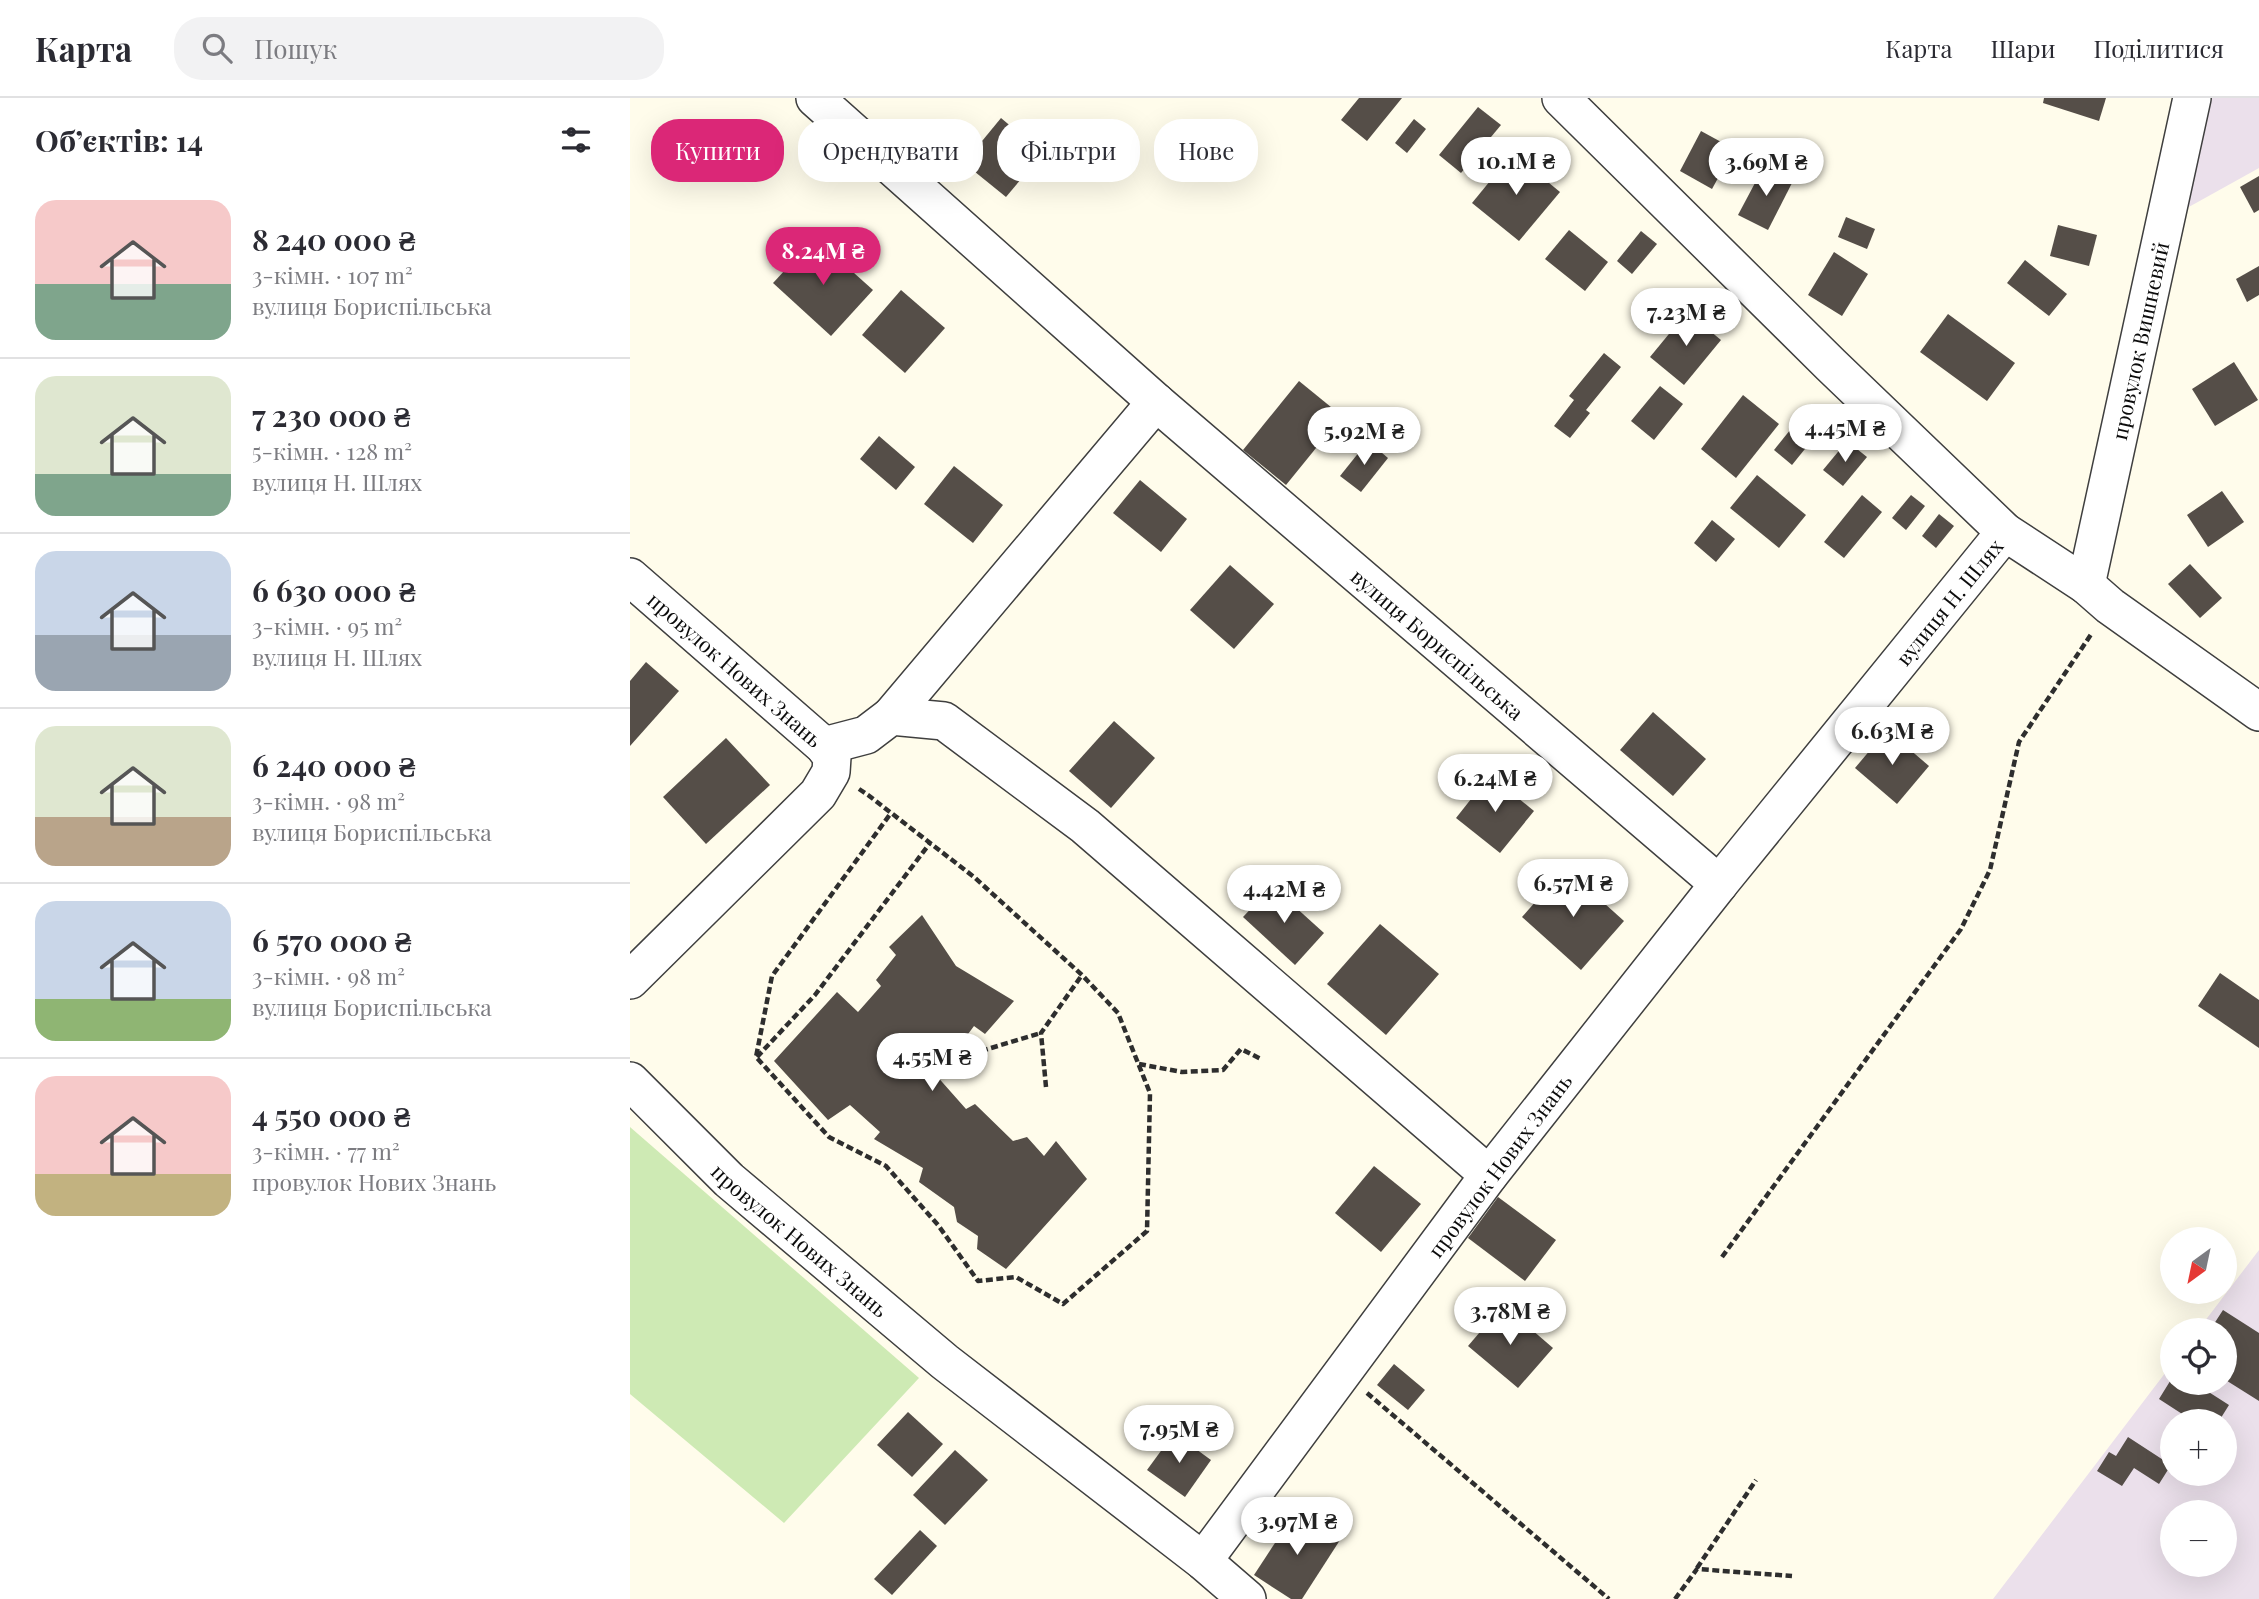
<!DOCTYPE html>
<html lang="uk">
<head>
<meta charset="utf-8">
<style>
  body { margin:0; font-family:"Playfair Display",serif; background:#f2f2f3; color:#2b2b33; height:100vh; display:flex; flex-direction:column; font-size:26px; white-space:nowrap }
  * { box-sizing:border-box; margin:0 }
  p { font-size:23px; color:#7c7c81 }
  .icon { flex:none; width:38px; height:38px; fill:none; stroke:currentColor; stroke-width:2; stroke-linecap:round; stroke-linejoin:round }
  .map { position:relative; flex:1; overflow:hidden }
  .side { display:flex; flex-direction:column; background:#fff; width:630px }
  .side>* { flex:none }
  .guide { position:absolute; left:21px; top:21px; width:665px; height:63px; display:flex; gap:14px }
  .needle { width:46px; rotate:213deg }
  .controls { position:absolute; left:1530px; top:1129px; display:grid; gap:14px }
  .controls a { display:grid; place-items:center; width:77px; height:77px; border-radius:50%; background:#fff; box-shadow:0 7px 28px #0002; font-size:35px }
  .price { position:absolute; translate:-50% -60px; padding:0 16px; border-radius:24px; background:#fff; color:#222; font-size:23px; line-height:46px; filter:drop-shadow(0 2px 4px #0008) }
  .price::after { content:''; position:absolute; left:50%; top:42px; width:21px; height:16px; margin-left:-10px; background:inherit; clip-path:polygon(0 0,100% 0,50% 100%) }
  .price.active { background:#db2777; color:#fff }
  ul { padding:0; list-style:none }
  li { display:flex; align-items:center; gap:21px; height:175px; padding:0 35px }
  li+li { border-top:2px solid #e1e1e2 }
  li span { display:grid; place-items:center; flex:none; width:196px; height:140px; border-radius:21px; color:#555 }
  li>.icon { margin-inline-start:auto }
  span .icon { width:84px; height:84px; fill:#fffc; stroke-width:1 }
  li b { font-size:30px }
  h2 { display:flex; justify-content:space-between; align-items:center; height:84px; padding:0 35px; font-size:30px }
  .chip { padding:0 24px; border-radius:28px; background:#fff; box-shadow:0 7px 28px #0002; font-size:24px; line-height:63px }
  .chip.active { background:#db2777; color:#fff }
  header { display:flex; align-items:center; gap:42px; box-sizing:border-box; height:98px; padding:0 35px; background:#fff; border-bottom:2px solid #e1e1e2 }
  header strong { font-size:33px }
  nav { display:flex; gap:38px; margin-inline-start:auto; font-size:24px }
  .search { width:490px; height:63px; background:#f2f2f3; display:flex; align-items:center; gap:18px; box-sizing:border-box; padding:0 24px; border-radius:28px; color:#7c7c81; font-size:26px }
  main { display:flex; flex:1; min-height:0 }
  .map>svg:first-child { display:block }
  .industrial { fill:#ebe0eb; fill-rule:evenodd }
  .green { fill:#ceeab4 }
  .building { fill:#554e48 }
  .lines { fill:none; stroke-linecap:round; stroke-linejoin:round }
  .minor-casing { stroke:#3f3f3f; stroke-width:40 }
  .path { stroke:#2e2e2e; stroke-width:4.5; stroke-dasharray:7 3.5; stroke-linecap:butt }
  .minor { stroke:#fff; stroke-width:37 }
  .labels { text-anchor:middle; dominant-baseline:central; stroke-width:7; stroke-linejoin:round; paint-order:stroke }
  .street-label { font-size:21px; fill:#0c0c0c; stroke:#fff }
</style>
</head>
<body>
<header>
<strong>Карта</strong>
<div class="search"><svg class="icon" aria-label="search" viewBox="0 0 24 24"><circle cx="10" cy="10" r="6"/><path d="M15 15l6 6"/></svg>Пошук</div>
<nav><a>Карта</a><a>Шари</a><a>Поділитися</a></nav>
</header>
<main>
<section class="side">
<h2>Об’єктів: 14<svg class="icon" aria-label="filters" viewBox="0 0 24 24"><path d="M4 7h16M4 17h16"/><circle cx="9" cy="7" r="2"/><circle cx="15" cy="17" r="2"/></svg></h2>
<ul>
<li><span style="background:linear-gradient(#f6c9c9 60%,#7fa58c 0)"><svg class="icon" aria-label="home" viewBox="0 0 24 24"><path d="M3 11l9-7 9 7M6 9v11h12V9"/></svg></span><div><b>8 240 000 ₴</b><p>3-кімн. · 107 m²</p><p>вулиця Бориспільська</p></div></li>
<li><span style="background:linear-gradient(#dfe7d0 70%,#7fa58c 0)"><svg class="icon" aria-label="home" viewBox="0 0 24 24"><path d="M3 11l9-7 9 7M6 9v11h12V9"/></svg></span><div><b>7 230 000 ₴</b><p>5-кімн. · 128 m²</p><p>вулиця Н. Шлях</p></div></li>
<li><span style="background:linear-gradient(#c9d6e8 60%,#9aa5b1 0)"><svg class="icon" aria-label="home" viewBox="0 0 24 24"><path d="M3 11l9-7 9 7M6 9v11h12V9"/></svg></span><div><b>6 630 000 ₴</b><p>3-кімн. · 95 m²</p><p>вулиця Н. Шлях</p></div></li>
<li><span style="background:linear-gradient(#dfe7d0 65%,#b9a48a 0)"><svg class="icon" aria-label="home" viewBox="0 0 24 24"><path d="M3 11l9-7 9 7M6 9v11h12V9"/></svg></span><div><b>6 240 000 ₴</b><p>3-кімн. · 98 m²</p><p>вулиця Бориспільська</p></div></li>
<li><span style="background:linear-gradient(#c9d6e8 70%,#8fb573 0)"><svg class="icon" aria-label="home" viewBox="0 0 24 24"><path d="M3 11l9-7 9 7M6 9v11h12V9"/></svg></span><div><b>6 570 000 ₴</b><p>3-кімн. · 98 m²</p><p>вулиця Бориспільська</p></div></li>
<li><span style="background:linear-gradient(#f6c9c9 70%,#c2b280 0)"><svg class="icon" aria-label="home" viewBox="0 0 24 24"><path d="M3 11l9-7 9 7M6 9v11h12V9"/></svg></span><div><b>4 550 000 ₴</b><p>3-кімн. · 77 m²</p><p>провулок Нових Знань</p></div></li>
</ul>
</section>
<div class="map">
<svg width="1629" height="1501" viewBox="0 0 1629 1501">
  <rect width="100%" height="100%" fill="#fffceb"/>
  <g class="industrial">
    <polygon points="1582,0 1629,0 1629,70 1557,110"/>
    <path d="M1629 1152V1501H1363L1542 1266V1284H1594V1232H1568ZM1542 1323H1594V1376H1542ZM1542 1414H1594V1466H1542Z"/>
  </g>
  <polygon class="green" points="0,1029 289,1280 154,1425 0,1296"/>
  <g class="building">
    <polygon points="729,0 772,0 737,43 711,22"/>
    <polygon points="1414,0 1476,0 1469,23 1413,5"/>
    <polygon points="848,9 871,27 831,75 809,57"/>
    <polygon points="371,20 413,55 376,99 334,65"/>
    <polygon points="784,21 796,31 777,55 765,45"/>
    <polygon points="1071,33 1104,51 1082,91 1050,73"/>
    <polygon points="883,55 930,94 889,143 842,105"/>
    <polygon points="1134,68 1163,83 1138,132 1108,117"/>
    <polygon points="1629,78 1629,112 1624,115 1610,89"/>
    <polygon points="1216,119 1245,131 1237,151 1208,139"/>
    <polygon points="1428,127 1467,137 1459,168 1420,158"/>
    <polygon points="939,132 978,164 955,193 915,161"/>
    <polygon points="1011,133 1027,146 1002,176 987,163"/>
    <polygon points="185,140 243,192 201,238 143,185"/>
    <polygon points="1204,154 1238,176 1212,218 1178,197"/>
    <polygon points="1395,162 1437,196 1419,218 1377,185"/>
    <polygon points="1629,168 1629,197 1617,204 1606,181"/>
    <polygon points="271,192 315,230 275,275 232,237"/>
    <polygon points="1057,214 1091,242 1054,287 1020,259"/>
    <polygon points="1318,216 1385,265 1357,303 1290,254"/>
    <polygon points="974,255 991,269 956,312 960,315 940,340 924,328 944,302 939,298"/>
    <polygon points="1604,264 1628,302 1585,328 1562,291"/>
    <polygon points="669,283 712,318 656,387 613,352"/>
    <polygon points="1030,288 1053,306 1024,342 1001,323"/>
    <polygon points="1113,297 1149,326 1106,380 1071,351"/>
    <polygon points="1169,321 1187,336 1162,367 1144,352"/>
    <polygon points="249,338 285,369 266,392 230,361"/>
    <polygon points="738,343 758,360 731,394 710,378"/>
    <polygon points="1217,343 1237,359 1213,388 1193,372"/>
    <polygon points="324,368 373,407 343,445 294,406"/>
    <polygon points="1127,377 1176,417 1149,450 1100,410"/>
    <polygon points="510,382 557,421 531,454 483,415"/>
    <polygon points="1592,393 1614,424 1578,449 1557,417"/>
    <polygon points="1232,397 1252,414 1214,460 1194,444"/>
    <polygon points="1281,397 1295,408 1276,432 1262,420"/>
    <polygon points="1309,416 1324,428 1306,450 1292,438"/>
    <polygon points="1082,422 1105,441 1086,464 1064,445"/>
    <polygon points="1560,466 1592,500 1570,520 1538,486"/>
    <polygon points="600,467 644,506 604,551 560,512"/>
    <polygon points="16,564 49,593 0,648 0,583"/>
    <polygon points="1023,614 1076,661 1043,698 990,652"/>
    <polygon points="484,623 525,660 481,710 439,673"/>
    <polygon points="1257,632 1299,668 1267,706 1225,670"/>
    <polygon points="96,640 140,687 76,746 33,699"/>
    <polygon points="860,677 904,713 870,755 826,720"/>
    <polygon points="935,770 994,823 951,872 892,819"/>
    <polygon points="642,788 694,835 665,867 613,819"/>
    <polygon points="292,817 326,868 384,903 355,936 344,928 327,951 317,950 305,976 336,1011 345,1006 383,1043 397,1039 414,1058 426,1043 457,1081 376,1171 347,1151 348,1138 327,1124 324,1109 289,1084 293,1070 244,1041 250,1034 220,1007 198,1022 144,963 207,894 228,914 251,888 246,882 266,857 259,849"/>
    <polygon points="750,826 809,876 756,937 697,886"/>
    <polygon points="1590,875 1629,902 1629,950 1568,908"/>
    <polygon points="744,1068 791,1106 751,1154 705,1115"/>
    <polygon points="868,1099 926,1142 895,1183 838,1140"/>
    <polygon points="873,1207 923,1250 888,1290 838,1248"/>
    <polygon points="1593,1212 1629,1235 1629,1303 1594,1281 1594,1232 1580,1232"/>
    <polygon points="764,1266 795,1292 778,1312 747,1287"/>
    <polygon points="1542,1280 1542,1284 1563,1284 1599,1307 1589,1323 1563,1323 1529,1301"/>
    <polygon points="278,1314 313,1346 282,1379 247,1347"/>
    <polygon points="544,1335 581,1362 555,1399 517,1372"/>
    <polygon points="1498,1339 1541,1367 1529,1386 1504,1370 1492,1388 1467,1373 1479,1354 1486,1358"/>
    <polygon points="325,1352 358,1382 315,1427 283,1397"/>
    <polygon points="666,1413 710,1442 672,1501 661,1501 624,1477"/>
    <polygon points="290,1432 307,1448 262,1497 244,1481"/>
  </g>
  <g class="lines">
    <defs>
      <g id="minor">
        <path id="s1" d="M185 0 526 304 1089 786 859 1077 573 1463"/>
        <polyline points="931,0 1201,267 1375,434 1456,487 1480,508 1629,614"/>
        <path id="s2" d="M0 479 194 648 202 659 201 674 188 696 0 882"/>
        <path id="s3" d="M1456 487 1562 0"/>
        <polyline points="261,618 526,304"/>
        <polyline points="194,648 236,637 261,618 314,623 455,728 859,1077"/>
        <path id="s4" d="M1089 786 1375 434"/>
        <path id="s5" d="M0 983 99 1082 315 1264 573 1463 617 1501"/>
      </g>
    </defs>
    <use href="#minor" class="minor-casing"/>
    <g class="path">
      <polyline points="229,691 238,697 344,779 452,877 488,915 520,995 517,1133 433,1206 386,1179 348,1183 308,1127 256,1068 199,1039 126,959 142,878 261,715"/>
      <polyline points="351,953 411,935"/>
      <polyline points="127,959 185,897 300,745"/>
      <polyline points="509,966 552,974 593,972 611,951 631,961"/>
      <polyline points="416,989 411,935 452,877"/>
      <polyline points="1092,1159 1331,831 1360,772 1389,644 1462,535"/>
      <polyline points="737,1295 979,1501"/>
      <polyline points="1067,1470 1126,1382"/>
      <polyline points="1045,1501 1067,1471 1162,1478"/>
    </g>
    <use href="#minor" class="minor"/>
  </g>
  <g class="labels">
    <g class="street-label">
      <text stroke="none"><textPath href="#s3" startOffset="250">провулок Вишневий</textPath></text>
      <text stroke="none"><textPath href="#s4" startOffset="364">вулиця Н. Шлях</textPath></text>
      <text stroke="none"><textPath href="#s1" startOffset="828">вулиця Бориспільська</textPath></text>
      <text stroke="none"><textPath href="#s2" startOffset="140">провулок Нових Знань</textPath></text>
      <text transform="translate(869 1067) rotate(-53)">провулок Нових Знань</text>
      <text stroke="none"><textPath href="#s5" startOffset="233">провулок Нових Знань</textPath></text>
    </g>
  </g>
</svg>
<div class="controls">
<a><svg class="needle" viewBox="-14 -14 28 28"><path d="M0-13l5 13h-10z" fill="#e53935"/><path d="M0 13l5-13h-10z" fill="#7c7c81"/></svg></a>
<a><svg class="icon" aria-label="locate" viewBox="0 0 24 24"><circle cx="12" cy="12" r="6"/><path d="M12 2v4M12 18v4M2 12h4M18 12h4"/></svg></a>
<a>+</a>
<a>−</a>
</div>
<b class="price" style="left:886px;top:99px">10.1M ₴</b>
<b class="price" style="left:1136px;top:100px">3.69M ₴</b>
<b class="price active" style="left:193px;top:189px">8.24M ₴</b>
<b class="price" style="left:1056px;top:250px">7.23M ₴</b>
<b class="price" style="left:1215px;top:366px">4.45M ₴</b>
<b class="price" style="left:734px;top:369px">5.92M ₴</b>
<b class="price" style="left:1262px;top:669px">6.63M ₴</b>
<b class="price" style="left:865px;top:716px">6.24M ₴</b>
<b class="price" style="left:943px;top:821px">6.57M ₴</b>
<b class="price" style="left:654px;top:827px">4.42M ₴</b>
<b class="price" style="left:302px;top:995px">4.55M ₴</b>
<b class="price" style="left:880px;top:1249px">3.78M ₴</b>
<b class="price" style="left:549px;top:1367px">7.95M ₴</b>
<b class="price" style="left:667px;top:1459px">3.97M ₴</b>
<div class="guide">
<a class="chip active">Купити</a>
<a class="chip">Орендувати</a>
<a class="chip">Фільтри</a>
<a class="chip">Нове</a>
</div>
</div>
</main>
</body>
</html>
